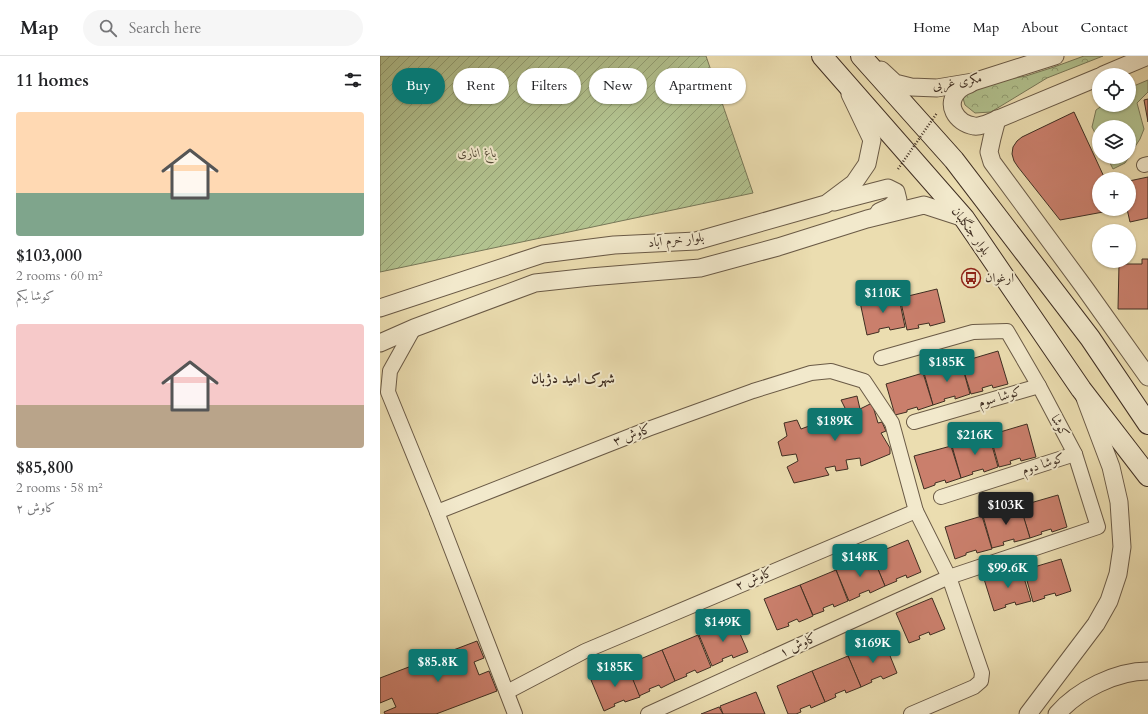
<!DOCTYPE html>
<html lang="en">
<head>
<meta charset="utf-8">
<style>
  body { margin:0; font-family:Cardo,Amiri,serif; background:#f6f6f6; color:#202124; height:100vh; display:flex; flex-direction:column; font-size:15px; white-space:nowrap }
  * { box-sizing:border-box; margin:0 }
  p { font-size:13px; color:#757577 }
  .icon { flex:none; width:22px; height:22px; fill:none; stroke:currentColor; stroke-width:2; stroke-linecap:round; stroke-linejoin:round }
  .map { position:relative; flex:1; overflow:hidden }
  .sheet { display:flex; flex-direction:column; background:#fff; width:380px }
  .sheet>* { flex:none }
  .guide { position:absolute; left:12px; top:12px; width:380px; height:36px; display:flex; gap:8px }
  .fabs { position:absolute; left:712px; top:12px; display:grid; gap:8px }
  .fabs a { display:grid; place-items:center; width:44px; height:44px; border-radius:50%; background:#fff; box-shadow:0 1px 3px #0004; font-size:20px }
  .price { position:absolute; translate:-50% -34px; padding:0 9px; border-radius:4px; background:#0f766e; color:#fff; font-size:13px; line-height:26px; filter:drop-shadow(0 1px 2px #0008) }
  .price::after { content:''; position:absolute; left:50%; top:24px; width:12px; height:9px; margin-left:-6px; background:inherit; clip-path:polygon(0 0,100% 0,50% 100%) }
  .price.on { background:#222; color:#fff }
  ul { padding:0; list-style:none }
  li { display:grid; align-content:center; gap:8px; height:212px; padding:0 16px }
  li span { display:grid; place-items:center; height:124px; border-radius:4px; color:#555 }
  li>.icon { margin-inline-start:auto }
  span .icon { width:72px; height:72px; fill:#fffc; stroke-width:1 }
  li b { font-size:17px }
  h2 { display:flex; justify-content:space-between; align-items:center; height:48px; padding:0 16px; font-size:17px }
  .pill { padding:0 14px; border-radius:18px; background:#fff; box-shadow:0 1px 3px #0004; font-size:14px; line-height:36px }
  .pill.on { background:#0f766e; color:#fff }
  header { display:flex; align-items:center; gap:24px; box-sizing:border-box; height:56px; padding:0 20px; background:#fff; border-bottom:1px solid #e0e0e0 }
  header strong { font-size:19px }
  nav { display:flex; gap:22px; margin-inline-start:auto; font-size:14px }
  .search { width:280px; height:36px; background:#f6f6f6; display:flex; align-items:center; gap:10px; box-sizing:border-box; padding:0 14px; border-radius:22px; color:#757577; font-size:15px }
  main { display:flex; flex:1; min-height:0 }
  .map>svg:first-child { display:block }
  .grass { fill:#b2c28f; stroke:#787858 }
  .forest { fill:url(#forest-crowns); stroke:#787858 }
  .garden { fill:url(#garden-furrows); stroke:#787858 }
  .building { fill:#ca7f6c; stroke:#3f2e22 }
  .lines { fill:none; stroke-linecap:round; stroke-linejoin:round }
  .minor-casing { stroke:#6a5a46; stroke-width:16 }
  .tertiary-casing { stroke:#6a5a46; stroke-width:19 }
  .secondary-casing { stroke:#3f2e22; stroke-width:22 }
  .minor { stroke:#f2e9cc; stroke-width:14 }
  .tertiary { stroke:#f2e9cc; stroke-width:17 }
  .secondary { stroke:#f2e9cc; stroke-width:20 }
  .path-bridge { stroke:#3f2e22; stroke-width:2.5; stroke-dasharray:1 2; stroke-linecap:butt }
  .labels { text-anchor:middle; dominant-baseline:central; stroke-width:4; stroke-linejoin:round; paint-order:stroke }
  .street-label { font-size:13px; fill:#3f2e22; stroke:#f2e9cc }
  .park-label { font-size:13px; font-style:italic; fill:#564c38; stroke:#f2e9cc }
  .poi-label { font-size:13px; fill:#3f2e22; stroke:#f2e9cc; text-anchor:start }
  .neighbourhood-label { font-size:14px; font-weight:bold; fill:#3f2e22; stroke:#f2e9cc }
</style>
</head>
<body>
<header>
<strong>Map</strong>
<div class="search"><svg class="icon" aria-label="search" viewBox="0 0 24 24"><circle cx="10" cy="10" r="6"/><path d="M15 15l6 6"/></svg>Search here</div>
<nav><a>Home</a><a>Map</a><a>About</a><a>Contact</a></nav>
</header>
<main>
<section class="sheet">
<h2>11 homes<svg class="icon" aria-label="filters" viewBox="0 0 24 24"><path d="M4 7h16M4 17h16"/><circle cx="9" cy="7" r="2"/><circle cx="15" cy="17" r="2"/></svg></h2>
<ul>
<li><span style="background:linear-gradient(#ffd9b3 65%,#7fa58c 0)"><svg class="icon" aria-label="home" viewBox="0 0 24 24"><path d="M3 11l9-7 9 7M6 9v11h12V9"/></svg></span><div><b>$103,000</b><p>2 rooms · 60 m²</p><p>کوشا یکم</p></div></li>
<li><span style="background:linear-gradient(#f6c9c9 65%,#b9a48a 0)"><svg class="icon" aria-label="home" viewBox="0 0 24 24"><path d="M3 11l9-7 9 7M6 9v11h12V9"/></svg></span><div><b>$85,800</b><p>2 rooms · 58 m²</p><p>کاوش ۲</p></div></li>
</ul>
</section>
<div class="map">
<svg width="768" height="658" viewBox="0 0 768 658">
  <defs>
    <pattern id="forest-crowns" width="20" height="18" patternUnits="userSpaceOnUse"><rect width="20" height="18" fill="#b2c28f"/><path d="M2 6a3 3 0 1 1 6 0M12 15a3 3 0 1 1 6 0" fill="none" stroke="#929e74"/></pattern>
    <pattern id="garden-furrows" width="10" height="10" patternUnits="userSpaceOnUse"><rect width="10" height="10" fill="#b2c28f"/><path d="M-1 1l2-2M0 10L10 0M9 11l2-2" fill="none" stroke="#929e74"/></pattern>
  </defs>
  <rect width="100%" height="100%" fill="#ebddb0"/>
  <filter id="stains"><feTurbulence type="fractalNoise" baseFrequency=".005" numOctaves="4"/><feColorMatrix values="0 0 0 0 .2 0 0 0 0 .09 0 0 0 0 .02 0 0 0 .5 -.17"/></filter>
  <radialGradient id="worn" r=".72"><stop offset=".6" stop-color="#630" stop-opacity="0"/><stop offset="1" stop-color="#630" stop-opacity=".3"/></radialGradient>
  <g class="grass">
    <polygon points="768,24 768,36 757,47 764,73 760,83 749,100 749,71 719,71 719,85 712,71 716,54 723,49 749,49 749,32"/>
    <polygon points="727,101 749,101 745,107 733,113"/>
  </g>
  <polygon class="forest" points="704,0 723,0 667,22 611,56 595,57 585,49 583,42 591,33 612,26 646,20 674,11"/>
  <polygon class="garden" points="0,0 326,0 373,137 0,216"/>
  <g class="building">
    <polygon points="768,43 768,66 764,44"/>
    <polygon points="694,56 725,123 719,123 719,153 734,153 734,154 680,164 638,111 634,105 632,98 633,91 637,85 642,81"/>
    <polygon points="768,121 768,162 750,166 747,153 749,153 749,125"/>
    <polygon points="762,203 768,203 768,253 738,253 739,208 762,208"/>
    <polygon points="557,233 565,266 550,270 549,267 538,269 539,272 527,274 520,242"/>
    <polygon points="518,237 525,271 510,274 509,271 499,273 499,276 487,279 480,246"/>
    <polygon points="618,295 628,328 613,332 612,329 602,332 603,335 591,338 581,306"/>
    <polygon points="581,306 590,338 575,343 575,340 564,343 565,345 553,349 544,317"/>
    <polygon points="543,317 553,349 538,354 537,351 527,354 527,356 515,359 506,328"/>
    <polygon points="477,340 480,353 492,347 498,367 502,366 506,375 501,377 510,392 510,398 481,410 480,402 466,404 468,413 456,415 455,410 445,412 449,419 414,427 407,411 418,405 416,398 402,400 398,386 407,380 404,367 417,364 421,373 467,356 461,344"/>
    <polygon points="647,368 656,401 641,405 640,402 630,405 631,408 619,411 610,379"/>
    <polygon points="609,379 618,411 604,416 603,413 592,416 593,418 581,422 572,390"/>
    <polygon points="571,390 581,422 566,427 565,424 555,427 555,429 544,433 534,400"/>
    <polygon points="678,439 687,471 672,476 671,473 661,476 662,478 650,482 640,450"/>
    <polygon points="640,449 650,482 634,486 634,483 623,486 624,489 612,492 603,460"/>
    <polygon points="602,460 612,493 597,497 596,494 586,497 586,499 575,503 565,471"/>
    <polygon points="528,484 541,516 527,522 526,519 516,523 517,525 505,530 492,499"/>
    <polygon points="492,499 505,530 490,537 489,534 479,538 480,540 469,545 456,514"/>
    <polygon points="681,503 691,535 676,540 675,537 664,540 665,542 653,546 644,514"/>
    <polygon points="641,512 651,545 636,549 635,546 625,549 626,551 614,555 604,523"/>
    <polygon points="456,514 468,545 454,551 453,548 443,552 444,555 433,559 420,529"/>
    <polygon points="420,529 433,560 419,566 417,563 408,567 409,570 397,574 384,543"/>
    <polygon points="552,542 565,573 550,579 549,576 539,580 540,583 529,587 516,557"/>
    <polygon points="354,564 368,596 353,602 352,599 342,603 343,605 332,610 319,579"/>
    <polygon points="318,579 331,611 317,617 315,614 306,618 307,620 295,625 282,594"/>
    <polygon points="97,585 104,602 94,606 99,619 109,615 117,635 56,658 5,658 4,656 16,651 12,642 0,647 0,622"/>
    <polygon points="504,585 517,617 503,623 501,620 491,624 492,626 481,631 468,600"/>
    <polygon points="282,594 295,625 281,632 279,629 269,633 270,635 259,640 246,609"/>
    <polygon points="468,600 481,631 466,637 465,634 455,638 456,641 445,646 432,615"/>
    <polygon points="247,609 260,641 245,646 244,644 234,648 235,650 224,655 211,624"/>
    <polygon points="432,615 445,646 431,652 430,649 420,653 421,656 416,658 408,658 397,630"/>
    <polygon points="376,636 385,658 343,658 340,650"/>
    <polygon points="339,651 343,658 321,658"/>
  </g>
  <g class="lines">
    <defs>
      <g id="minor">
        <polyline points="764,109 768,108"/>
        <polyline points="34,272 10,315 8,336 57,456 135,658"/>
        <polyline points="534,366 659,330"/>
        <polyline points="561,441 695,398"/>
        <polyline points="57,456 268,373 373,335 431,317 451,315 484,325 512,367 536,455 569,521 602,617 601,625 594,631 531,658"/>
        <polyline points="127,636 205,595 536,455"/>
        <polyline points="268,658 569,521 718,471 695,398 659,330 627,275 593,276 501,302"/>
      </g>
      <g id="tertiary">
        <polyline points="501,14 515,27 531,31 557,32 593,26 675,0"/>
        <polyline points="723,19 768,0"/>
        <path d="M590 28C587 29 582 31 579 34 564 48 576 67 594 70 598 71 602 69 606 68L719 21"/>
        <polyline points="617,63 612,82 609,96 612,106 704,231 768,321"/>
        <polyline points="454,146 508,132 516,136 518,144 510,151 499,156"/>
        <polyline points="0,252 163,198 234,189 316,185 446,148 474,127 487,108 492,84 470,38"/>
        <polyline points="0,287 34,272 155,227 210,221 320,212 398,191 487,163 544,149 584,162"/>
        <polyline points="648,658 716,568 729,545 738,518 742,491 739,446 731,411 705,342"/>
        <path d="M677 658C698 634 736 615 768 615"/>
      </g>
      <g id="secondary">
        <polyline points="442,0 584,162 701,333 768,420"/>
        <polyline points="481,0 574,104 710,282 768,368"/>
      </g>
    </defs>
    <use href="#minor" class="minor-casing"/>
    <use href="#tertiary" class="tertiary-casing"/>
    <use href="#secondary" class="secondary-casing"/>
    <use href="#minor" class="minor"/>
    <use href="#tertiary" class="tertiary"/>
    <use href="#secondary" class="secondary"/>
    <polyline class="path-bridge" points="518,113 557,57"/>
  </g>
  <defs>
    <symbol id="bus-ring" viewBox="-11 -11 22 22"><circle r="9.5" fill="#f2e9cc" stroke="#8f2418" stroke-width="1.5"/><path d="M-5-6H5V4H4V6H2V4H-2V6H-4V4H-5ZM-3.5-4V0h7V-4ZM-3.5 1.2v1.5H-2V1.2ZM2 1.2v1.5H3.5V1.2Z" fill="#8f2418"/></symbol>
  </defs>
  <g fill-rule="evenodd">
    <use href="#bus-ring" x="580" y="211" width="22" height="22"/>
  </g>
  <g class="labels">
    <g class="street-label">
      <text transform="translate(577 26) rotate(-9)">مکری غربی</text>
      <text transform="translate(591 175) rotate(54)">بلوار جنگلبان</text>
      <text transform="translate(296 184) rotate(-6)">بلوار خرم آباد</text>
      <text transform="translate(620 341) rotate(-16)">کوشا سوم</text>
      <text transform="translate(680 370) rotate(61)">کوشا</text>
      <text transform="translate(252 379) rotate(-21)">کاوش ۳</text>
      <text transform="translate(663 408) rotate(-18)">کوشا دوم</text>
      <text transform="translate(374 523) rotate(-23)">کاوش ۲</text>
      <text transform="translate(418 589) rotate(-25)">کاوش ۱</text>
    </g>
    <g class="park-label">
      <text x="97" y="97">باغ اناری</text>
    </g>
    <g class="poi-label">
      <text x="605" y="222">ارغوان</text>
    </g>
    <g class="neighbourhood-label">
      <text x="193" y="322">شهرک امید دژبان</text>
    </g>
  </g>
  <rect width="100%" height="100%" filter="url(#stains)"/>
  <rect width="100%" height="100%" fill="url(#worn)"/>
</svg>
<div class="fabs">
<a><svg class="icon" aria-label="locate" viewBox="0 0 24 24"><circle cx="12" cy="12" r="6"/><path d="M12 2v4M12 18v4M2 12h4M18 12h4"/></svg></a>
<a><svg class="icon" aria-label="layers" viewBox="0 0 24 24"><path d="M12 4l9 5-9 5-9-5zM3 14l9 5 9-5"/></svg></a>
<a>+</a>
<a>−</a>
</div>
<b class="price" style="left:503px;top:258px">$110K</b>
<b class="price" style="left:567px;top:327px">$185K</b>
<b class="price" style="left:455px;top:386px">$189K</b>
<b class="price" style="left:595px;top:400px">$216K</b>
<b class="price on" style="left:626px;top:470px">$103K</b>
<b class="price" style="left:480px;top:522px">$148K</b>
<b class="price" style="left:628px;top:533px">$99.6K</b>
<b class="price" style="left:343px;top:587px">$149K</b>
<b class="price" style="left:493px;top:608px">$169K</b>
<b class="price" style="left:58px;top:627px">$85.8K</b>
<b class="price" style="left:235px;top:632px">$185K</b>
<div class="guide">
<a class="pill on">Buy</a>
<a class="pill">Rent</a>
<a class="pill">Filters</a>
<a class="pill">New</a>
<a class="pill">Apartment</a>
</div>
</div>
</main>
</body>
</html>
